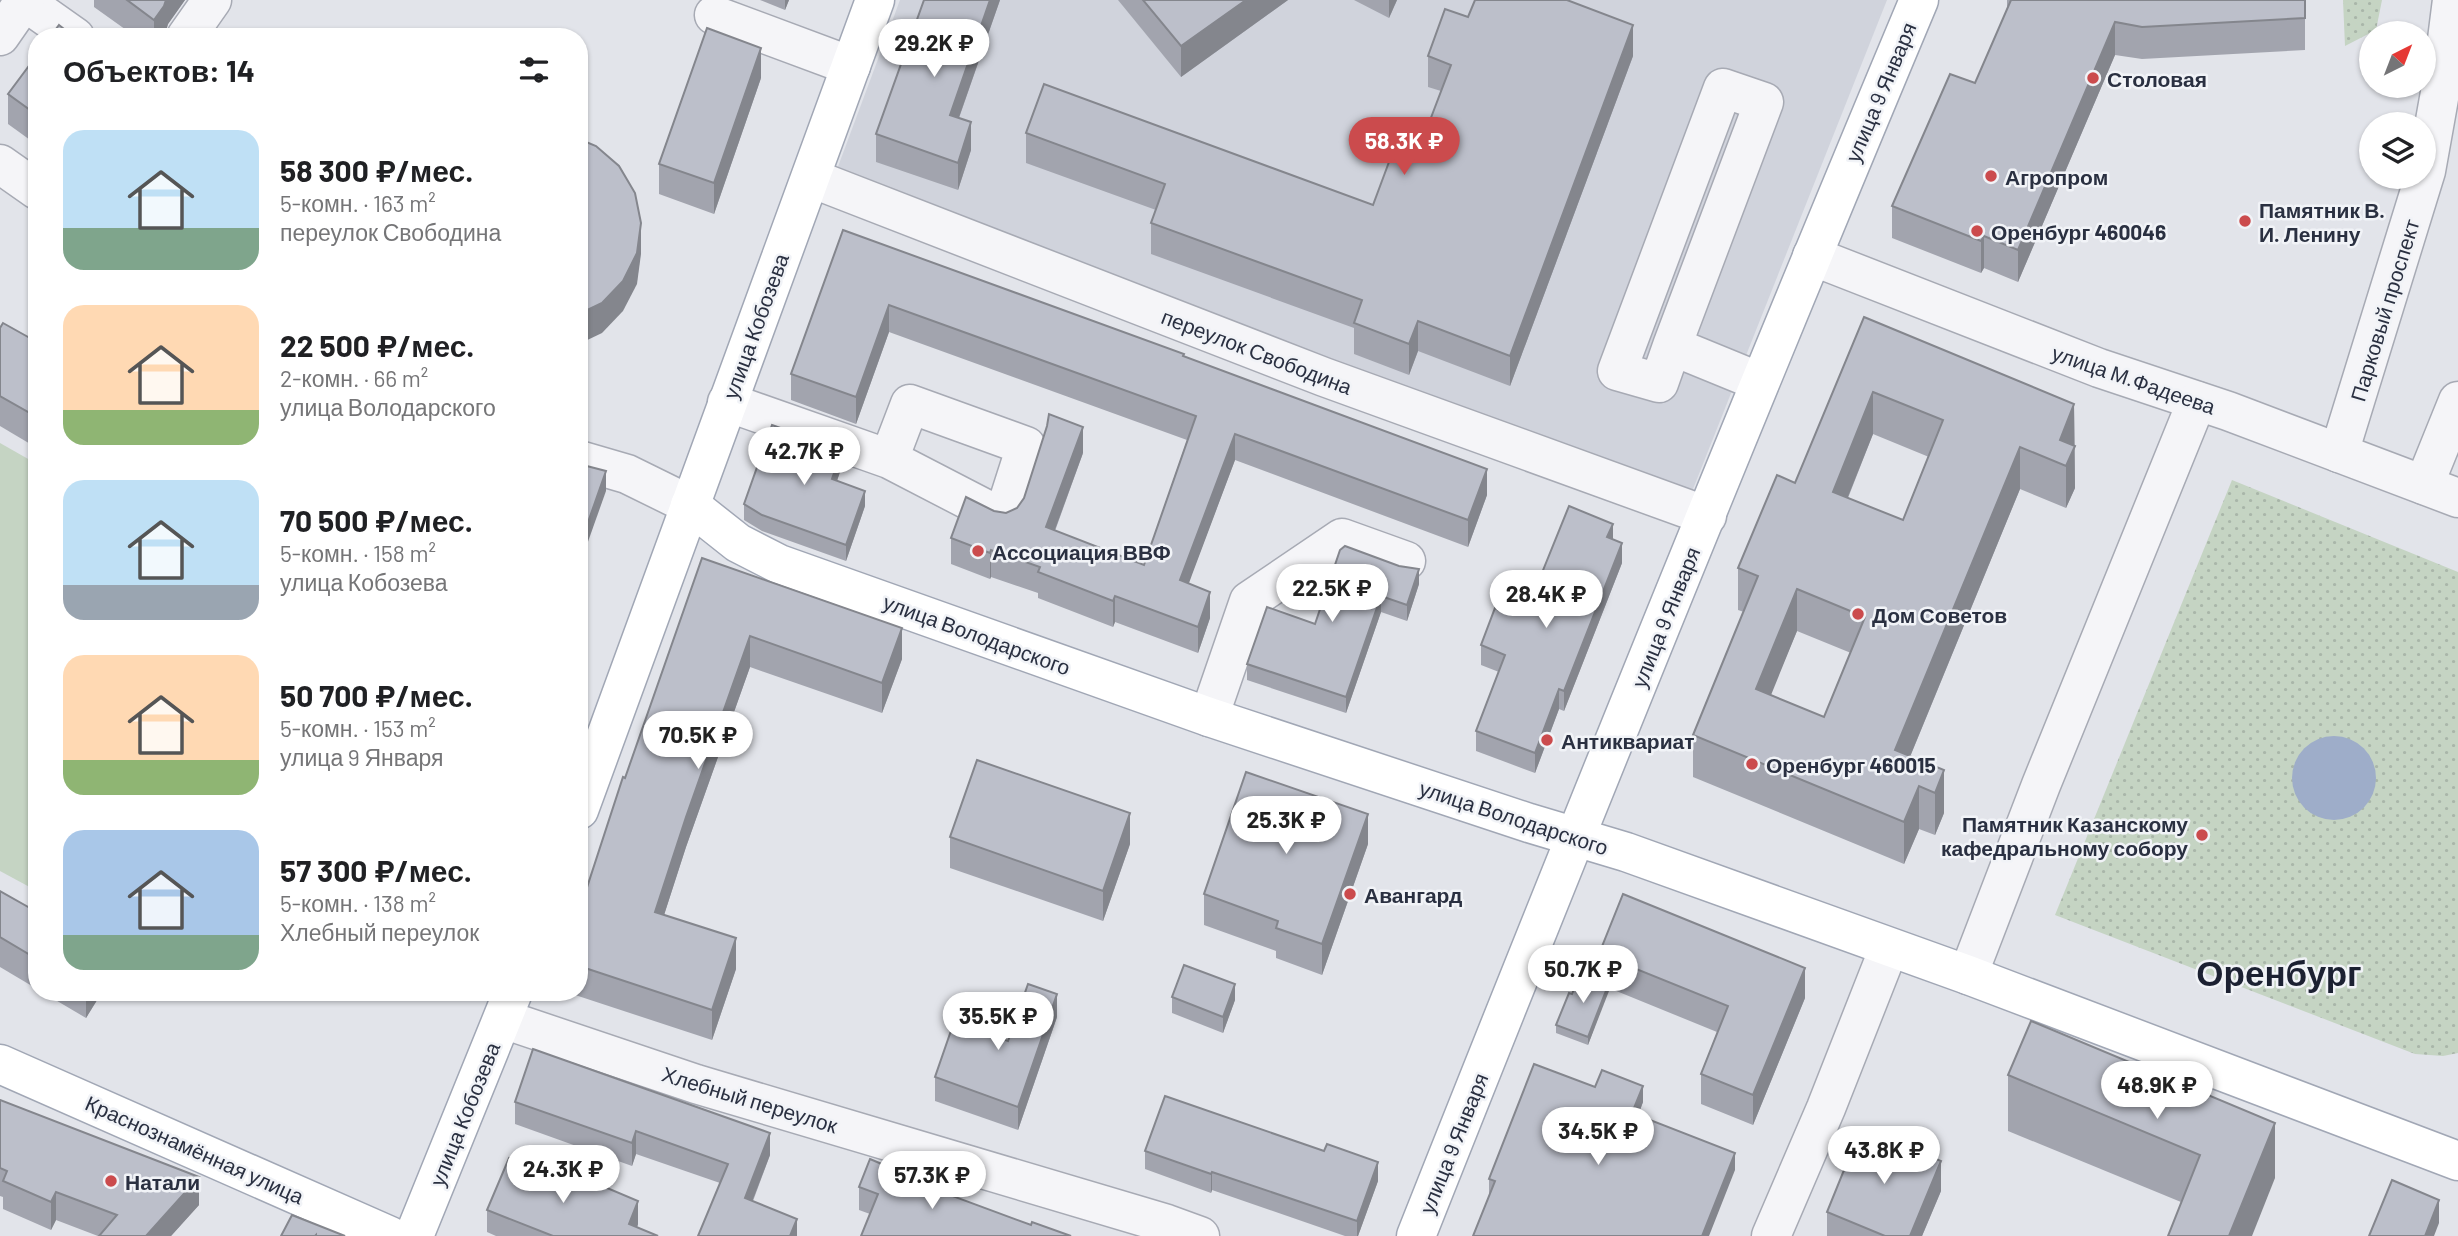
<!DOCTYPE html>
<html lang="ru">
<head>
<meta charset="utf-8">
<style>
  body { margin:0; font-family:Barlow,sans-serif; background:#f6f6f6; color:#202124; height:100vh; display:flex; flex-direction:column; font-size:26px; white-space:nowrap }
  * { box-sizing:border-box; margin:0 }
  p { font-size:23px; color:#757577 }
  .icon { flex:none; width:38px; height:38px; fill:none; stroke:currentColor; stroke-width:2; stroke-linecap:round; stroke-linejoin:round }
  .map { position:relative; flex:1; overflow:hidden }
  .drawer { position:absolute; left:28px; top:28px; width:560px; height:973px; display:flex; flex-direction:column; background:#fff; border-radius:28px; box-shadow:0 2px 5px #0004 }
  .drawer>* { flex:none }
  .needle { width:46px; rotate:42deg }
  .fabs { position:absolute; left:2359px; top:21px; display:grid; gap:14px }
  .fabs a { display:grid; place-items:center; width:77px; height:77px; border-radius:50%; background:#fff; box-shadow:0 2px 5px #0004; font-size:35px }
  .price { position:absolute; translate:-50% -60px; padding:0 16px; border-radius:24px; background:#fff; color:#222; font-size:23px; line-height:46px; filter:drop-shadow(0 2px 4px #0008) }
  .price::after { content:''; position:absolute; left:50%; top:42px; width:21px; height:16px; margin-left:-10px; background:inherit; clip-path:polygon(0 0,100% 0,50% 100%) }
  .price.active { background:#cb4b4d; color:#fff }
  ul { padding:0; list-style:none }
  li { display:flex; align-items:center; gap:21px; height:175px; padding:0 35px }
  li span { display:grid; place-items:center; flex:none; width:196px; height:140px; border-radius:21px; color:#555 }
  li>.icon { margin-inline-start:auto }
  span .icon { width:84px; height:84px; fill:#fffc; stroke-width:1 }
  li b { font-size:30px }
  h2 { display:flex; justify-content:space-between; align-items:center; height:84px; padding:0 35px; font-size:30px }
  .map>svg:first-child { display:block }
  .built { fill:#d0d3dc }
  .grass { fill:#c5d4c3 }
  .park { fill:url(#park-dots) }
  .water { fill:#9eadc9 }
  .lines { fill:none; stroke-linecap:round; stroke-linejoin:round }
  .minor-casing { stroke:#a7aab4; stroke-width:41 }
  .major-casing { stroke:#a1a7b5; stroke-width:41 }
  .minor { stroke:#f5f5f8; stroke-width:38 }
  .major { stroke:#fff; stroke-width:38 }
  .wall { fill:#a2a4ae; fill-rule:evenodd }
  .shaded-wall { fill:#84868d }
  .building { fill:#bcbfca; stroke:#84868d; stroke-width:2; fill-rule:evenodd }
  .poi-dot { fill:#cb4b4d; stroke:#f1f3f7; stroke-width:2.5 }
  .labels { text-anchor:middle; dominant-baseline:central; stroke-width:5; stroke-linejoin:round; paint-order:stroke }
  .poi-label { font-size:21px; font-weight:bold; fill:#2a3041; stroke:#f1f3f7; text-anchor:start }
  .street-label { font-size:21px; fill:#2a3041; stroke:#f1f3f7 }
  .town-label { font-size:35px; font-weight:bold; fill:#1c2132; stroke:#f1f3f7 }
</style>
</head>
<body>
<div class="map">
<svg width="2458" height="1236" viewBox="0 0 2458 1236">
  <defs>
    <pattern id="park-dots" width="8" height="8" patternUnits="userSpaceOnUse" patternTransform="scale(1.75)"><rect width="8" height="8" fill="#c5d4c3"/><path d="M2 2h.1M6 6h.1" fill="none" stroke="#a9b6a9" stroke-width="1.8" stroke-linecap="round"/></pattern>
  </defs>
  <rect width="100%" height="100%" fill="#e2e4ea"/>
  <polygon class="built" points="900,0 1887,0 1691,494 836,172"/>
  <polygon class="grass" points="0,443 37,464 37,891 0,871"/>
  <g class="park">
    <polygon points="2343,0 2382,0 2376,30 2345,46"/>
    <polygon points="2232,480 2458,572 2458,1053 2443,1056 2415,1054 2055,915"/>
  </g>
  <circle class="water" cx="2334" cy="778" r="42"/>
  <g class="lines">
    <defs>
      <g id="minor">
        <polyline points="24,1 75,37"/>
        <polyline points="714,15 851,66"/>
        <polyline points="0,36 25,0"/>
        <polyline points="186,37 212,0"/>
        <polyline points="0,164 37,190"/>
        <polyline points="811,178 1324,377 1707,516"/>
        <polyline points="1812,256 2099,368 2228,411 2458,498"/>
        <polyline points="1672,346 1659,383 1617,371 1723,88 1764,102 1672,346 1760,382"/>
        <polyline points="727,402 889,459 910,404 1026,446 1003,518 889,459"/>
        <polyline points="2339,453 2426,171 2441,87 2452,0"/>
        <polyline points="579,460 627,474 690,505"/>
        <polyline points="2424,485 2458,401"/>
        <polyline points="1209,717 1249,601 1342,538 1406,561"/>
        <polyline points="1968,975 2041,785 2197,401"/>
        <polyline points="503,1019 696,1084 1167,1224 1200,1236"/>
        <polyline points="1771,1236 1826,1108 1889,948"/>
      </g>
      <g id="major">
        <polyline points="690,505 738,543 779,564 1209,717 1529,823 1626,852 1968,975 2458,1161"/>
        <polyline points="579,810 875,0"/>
        <polyline points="0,1064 390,1236"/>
        <polyline points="414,1236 513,992"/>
        <path d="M1416 1236C1580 823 1747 410 1919 0"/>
      </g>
    </defs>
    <use href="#minor" class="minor-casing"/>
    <use href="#major" class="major-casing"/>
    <use href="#minor" class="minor"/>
    <use href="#major" class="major"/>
  </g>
  <g class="wall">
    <polygon points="94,0 185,0 168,24 164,37 136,37 94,7"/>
    <polygon points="760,0 789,0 785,10"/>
    <polygon points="924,0 1000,0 959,118 971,150 958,190 876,162 876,134"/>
    <polygon points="1118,0 1288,0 1181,77"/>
    <polygon points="1354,0 1397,0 1389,18"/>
    <polygon points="2007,0 2305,0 2305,50 2142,59 2115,55 2018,282 1984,268 1981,273 1892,238 1892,206 1975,83 2008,7 2007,6"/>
    <polygon points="1468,17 1633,56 1510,386 1418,351 1409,375 1354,354 1354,328 1151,254 1151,223 1156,210 1026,163 1026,133 1373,205 1424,136 1441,91 1428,87 1428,56"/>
    <polygon points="37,55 37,145 8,124 8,94"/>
    <polygon points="761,78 714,214 659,194 659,164"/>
    <polygon points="843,230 1184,356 1487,495 1468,547 1235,460 1188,584 1210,618 1198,653 1115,622 1113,627 1038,598 1038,593 991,577 990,579 951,564 951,538 994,511 1006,513 1017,508 1083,453 1055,531 1144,565 1187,440 889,332 856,424 791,400 791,374"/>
    <path d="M1864 317 2074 404 2075 488 2066 508 2020 489 1910 757 1944 770V813L1935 835 1919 829 1904 864 1693 777V735L1744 612 1738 610V568L1795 483ZM1873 434 1929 457 1903 520 1848 498ZM1797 631 1851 653 1824 717 1770 695Z"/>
    <polygon points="0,328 37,342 37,448 0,426"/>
    <polygon points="842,466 837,481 865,506 846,561 762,531 744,520 744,504"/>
    <polygon points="1613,540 1622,563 1564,711 1559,709 1535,773 1476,751 1476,731 1499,672 1481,665 1481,645 1533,595"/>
    <polygon points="1340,550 1419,584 1407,621 1381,612 1346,713 1247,680 1247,664 1315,624"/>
    <polygon points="702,558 902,659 882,713 750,667 686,847 664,915 736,969 712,1040 566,992 579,992 579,912 625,778"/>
    <polygon points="950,837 1130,844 1103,921 950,868"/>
    <polygon points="1368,844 1322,975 1276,958 1276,951 1204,925 1204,894"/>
    <polygon points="0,891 37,912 37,989 0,967"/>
    <polygon points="1599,954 1805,998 1753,1125 1701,1104 1701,1074 1717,1032 1609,988 1588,1045 1556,1033 1556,1025 1572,994 1599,978"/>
    <polygon points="42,992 102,992 86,1018"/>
    <polygon points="1172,997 1235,1000 1223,1033 1172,1013"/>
    <polygon points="1057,1017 1018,1130 935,1101 935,1077"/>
    <polygon points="2008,1075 2275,1178 2181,1202 2008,1131"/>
    <polygon points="1595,1087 1643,1102 1638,1116 1735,1170 1489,1195 1489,1179"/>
    <polygon points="0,1100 199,1205 171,1236 98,1236 56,1220 51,1230 3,1209 3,1197 0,1196"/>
    <polygon points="515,1102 770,1155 753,1201 797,1236 720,1183 636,1154 632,1166 515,1124"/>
    <polygon points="1145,1151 1378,1181 1358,1236 1345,1236 1212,1190 1211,1193 1145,1169"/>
    <polygon points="576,1186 608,1189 638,1224 637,1228 658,1236 496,1236 487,1232 487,1210"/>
    <polygon points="859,1187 929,1188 1031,1225 870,1214 859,1210"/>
    <polygon points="1941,1191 1922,1236 1827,1236 1827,1212"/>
  </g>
  <g class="shaded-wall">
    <polygon points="166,0 185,0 168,24 164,37 154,37 154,20"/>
    <polygon points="785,0 789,0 785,10"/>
    <polygon points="990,0 1000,0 950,143 950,115"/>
    <polygon points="1246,0 1288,0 1181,77 1181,46"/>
    <polygon points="1389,0 1397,0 1389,18"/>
    <polygon points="2115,22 2115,55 2018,282 2018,250"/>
    <polygon points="1633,25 1633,56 1510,386 1510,356"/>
    <polygon points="761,48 761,78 714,214 714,183"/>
    <polygon points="971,122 971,150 958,190 958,163"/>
    <polygon points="641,223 641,254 637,284 623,311 602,333 579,344 579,314"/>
    <polygon points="1984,236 1984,268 1981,273 1981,241"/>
    <polygon points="889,305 889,332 856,424 856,397"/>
    <polygon points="1418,321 1418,351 1409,375 1409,344"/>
    <polygon points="1873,392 1873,434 1833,534 1833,492"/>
    <polygon points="2074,404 2075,488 2066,508 2066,466 2060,440"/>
    <polygon points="1083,427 1083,453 1046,554 1046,527"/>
    <polygon points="1235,434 1235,460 1180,607 1180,580"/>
    <polygon points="2020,447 2020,489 1895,793 1895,750"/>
    <polygon points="842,450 842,466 832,495 832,479"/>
    <polygon points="1487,469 1487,495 1468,547 1468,520"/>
    <polygon points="606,471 606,491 579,567 579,548"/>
    <polygon points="865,491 865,506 846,561 846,545"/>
    <polygon points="1613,524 1613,544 1607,537"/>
    <polygon points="1622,543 1622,563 1564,711 1564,691"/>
    <polygon points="991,550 991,577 990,579 990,553"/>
    <polygon points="1419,569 1419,584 1407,621 1407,605"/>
    <polygon points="1797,589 1797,631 1756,732 1756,689"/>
    <polygon points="1210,592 1210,618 1198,653 1198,627"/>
    <polygon points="1115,596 1115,622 1113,627 1113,601"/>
    <polygon points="1381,596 1381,612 1346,713 1346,697"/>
    <polygon points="902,628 902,659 882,713 882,683"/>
    <polygon points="750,636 750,667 686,847 655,943 655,912 686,817"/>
    <polygon points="1559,689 1559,709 1535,773 1535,753"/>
    <polygon points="1944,770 1944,813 1935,835 1935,793"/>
    <polygon points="1919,786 1919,829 1904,864 1904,822"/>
    <polygon points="1130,813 1130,844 1103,921 1103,891"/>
    <polygon points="1368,814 1368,844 1322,975 1322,944"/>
    <polygon points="736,938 736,969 712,1040 712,1010"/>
    <polygon points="1805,968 1805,998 1753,1125 1753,1095"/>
    <polygon points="1609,983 1609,991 1588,1045 1588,1037"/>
    <polygon points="1235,984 1235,1000 1223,1033 1223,1017"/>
    <polygon points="86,992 102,992 86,1018"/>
    <polygon points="1057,994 1057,1017 1018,1130 1018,1107"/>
    <polygon points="1643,1086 1643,1102 1632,1130 1632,1113"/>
    <polygon points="2275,1123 2275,1178 2252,1236 2229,1236"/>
    <polygon points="636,1131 636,1154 632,1166 632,1143"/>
    <polygon points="770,1133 770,1155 745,1220 745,1198"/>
    <polygon points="1735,1153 1735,1170 1709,1236 1702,1236"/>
    <polygon points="1941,1161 1941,1191 1922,1236 1910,1236"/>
    <polygon points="1378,1162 1378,1181 1358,1236 1357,1236 1357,1221"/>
    <polygon points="1212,1172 1212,1190 1211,1193 1211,1174"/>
    <polygon points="199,1177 199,1205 171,1236 146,1236"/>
    <polygon points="56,1192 56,1220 51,1230 51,1202"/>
    <polygon points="2439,1200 2439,1223 2434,1236 2425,1236"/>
    <polygon points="638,1201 638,1224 634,1236 629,1224"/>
    <polygon points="797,1219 797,1236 790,1236"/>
  </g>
  <g class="building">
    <polygon points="127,0 166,0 164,6 154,20"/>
    <polygon points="924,0 990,0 950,115 971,122 958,163 876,134"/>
    <polygon points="1143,0 1246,0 1181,46"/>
    <polygon points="1475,0 1567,0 1633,25 1510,356 1418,321 1409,344 1354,323 1362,300 1151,223 1165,184 1026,133 1044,84 1373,205 1402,127 1424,136 1451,65 1428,56 1445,9 1468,17"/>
    <polygon points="2011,0 2305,0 2305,18 2142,27 2115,22 2018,250 1984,236 1981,241 1892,206 1950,74 1975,83"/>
    <polygon points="59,25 74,37 50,37"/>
    <polygon points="707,28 761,48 714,183 659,164"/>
    <polygon points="37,55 37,115 8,94"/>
    <polygon points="579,139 596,146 619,166 635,193 641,223 637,253 623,281 602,303 579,314"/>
    <polygon points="843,230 1184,354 1183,356 1487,469 1468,520 1235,434 1180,580 1210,592 1198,627 1115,596 1113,601 1038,572 1040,567 991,550 990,553 951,538 966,497 994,511 1006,513 1017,508 1024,498 1047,426 1049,414 1083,427 1046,527 1144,565 1196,416 889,305 856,397 791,374"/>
    <path d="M1864 317 2074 404 2060 440 2075 446 2066 466 2020 447 1895 750 1944 770 1935 793 1919 786 1904 822 1693 735 1758 576 1738 568 1777 475 1795 483ZM1873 392 1943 420 1903 520 1833 492ZM1797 589 1865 617 1824 717 1756 689Z"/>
    <polygon points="3,323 37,342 37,417 0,396 0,328"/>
    <polygon points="772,425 842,450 832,479 865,491 846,545 762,515 744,504"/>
    <polygon points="579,464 606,471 579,548"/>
    <polygon points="1569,506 1613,524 1607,537 1622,543 1564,691 1559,689 1535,753 1476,731 1505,655 1481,645 1495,608 1499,610 1509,585 1533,595"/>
    <polygon points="1345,546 1399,566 1419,569 1407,605 1381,596 1346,697 1247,664 1267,607 1315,624 1340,550"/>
    <polygon points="702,558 902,628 882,683 750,636 686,817 655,912 736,938 712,1010 579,966 579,912 623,777 625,778"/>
    <polygon points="977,760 1130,813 1103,891 950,837"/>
    <polygon points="1246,772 1368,814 1322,944 1276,928 1278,921 1204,894"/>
    <polygon points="0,891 37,912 37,959 0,937"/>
    <polygon points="1623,894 1805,968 1753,1095 1701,1074 1728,1006 1599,954"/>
    <polygon points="1184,965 1235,984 1223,1017 1172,997"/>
    <polygon points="1581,971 1609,983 1588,1037 1556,1025 1569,993 1572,994"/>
    <polygon points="1028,984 1057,994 1018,1107 935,1077 954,1022 1008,1041"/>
    <polygon points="2031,1021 2275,1123 2229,1236 2168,1236 2200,1155 2008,1075"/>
    <polygon points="533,1049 770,1133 745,1198 797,1219 790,1236 698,1236 728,1164 636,1131 632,1143 515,1102"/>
    <polygon points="1534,1064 1595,1087 1602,1070 1643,1086 1632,1113 1735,1153 1702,1236 1473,1236 1495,1181 1489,1179"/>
    <polygon points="1165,1096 1324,1151 1327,1144 1378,1162 1357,1221 1212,1172 1211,1174 1145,1151"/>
    <polygon points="0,1100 199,1177 146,1236 99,1236 117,1215 56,1192 51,1202 3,1181 7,1171 0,1168"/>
    <polygon points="1861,1128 1941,1161 1910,1236 1885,1236 1827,1212"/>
    <polygon points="509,1158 576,1186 581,1174 608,1186 607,1188 638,1201 629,1224 658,1236 553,1236 487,1210"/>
    <polygon points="870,1159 929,1184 928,1187 1031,1225 1032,1222 1071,1236 861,1236 878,1194 859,1187"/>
    <polygon points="2392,1180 2439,1200 2425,1236 2369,1236"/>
    <polygon points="292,1215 345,1236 316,1236 316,1235 315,1236 281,1236"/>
  </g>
  <g class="poi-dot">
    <circle cx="2093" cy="78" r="7"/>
    <circle cx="1991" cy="176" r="7"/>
    <circle cx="2245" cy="221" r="7"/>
    <circle cx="1977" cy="231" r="7"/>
    <circle cx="978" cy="551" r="7"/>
    <circle cx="1858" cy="614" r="7"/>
    <circle cx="1547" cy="740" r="7"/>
    <circle cx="1752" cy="764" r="7"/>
    <circle cx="2202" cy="835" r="7"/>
    <circle cx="1350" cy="894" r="7"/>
    <circle cx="111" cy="1181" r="7"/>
  </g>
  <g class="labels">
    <g class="poi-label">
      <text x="2107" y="78">Столовая</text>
      <text x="2005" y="176">Агропром</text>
      <text x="2259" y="209">Памятник В.<tspan x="2259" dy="24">И. Ленину</tspan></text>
      <text x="1991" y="231">Оренбург 460046</text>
      <text x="992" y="551">Ассоциация ВВФ</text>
      <text x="1872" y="614">Дом Советов</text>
      <text x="1561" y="740">Антиквариат</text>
      <text x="1766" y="764">Оренбург 460015</text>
      <text x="2188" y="823" text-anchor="end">Памятник Казанскому<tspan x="2188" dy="24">кафедральному собору</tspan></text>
      <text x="1364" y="894">Авангард</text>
      <text x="125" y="1181">Натали</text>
    </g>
    <g class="street-label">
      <text transform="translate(1880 92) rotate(-67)">улица 9 Января</text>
      <text transform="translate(2384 310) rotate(-73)">Парковый проспект</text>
      <text transform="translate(755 326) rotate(-70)">улица Кобозева</text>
      <text transform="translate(1257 351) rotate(21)">переулок Свободина</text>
      <text transform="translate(2134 379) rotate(19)">улица М.Фадеева</text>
      <text transform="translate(1665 617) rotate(-68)">улица 9 Января</text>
      <text transform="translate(977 634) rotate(20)">улица Володарского</text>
      <text transform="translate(1514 817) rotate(18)">улица Володарского</text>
      <text transform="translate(750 1099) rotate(17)">Хлебный переулок</text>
      <text transform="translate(464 1114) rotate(-68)">улица Кобозева</text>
      <text transform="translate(1453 1143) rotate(-68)">улица 9 Января</text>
      <text transform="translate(195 1149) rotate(24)">Краснознамённая улица</text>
    </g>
    <g class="town-label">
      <text x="2279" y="972">Оренбург</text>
    </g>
  </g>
</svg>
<div class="fabs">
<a><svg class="needle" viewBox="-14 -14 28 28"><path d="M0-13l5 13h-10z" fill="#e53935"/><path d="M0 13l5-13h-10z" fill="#757577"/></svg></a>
<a><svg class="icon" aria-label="layers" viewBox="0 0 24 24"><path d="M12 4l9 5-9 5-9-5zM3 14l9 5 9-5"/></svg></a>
</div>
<b class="price" style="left:934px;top:79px">29.2K ₽</b>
<b class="price active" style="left:1404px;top:177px">58.3K ₽</b>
<b class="price" style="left:804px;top:487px">42.7K ₽</b>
<b class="price" style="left:1332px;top:624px">22.5K ₽</b>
<b class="price" style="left:1546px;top:630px">28.4K ₽</b>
<b class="price" style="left:698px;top:771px">70.5K ₽</b>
<b class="price" style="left:1286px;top:856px">25.3K ₽</b>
<b class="price" style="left:1583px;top:1005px">50.7K ₽</b>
<b class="price" style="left:998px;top:1052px">35.5K ₽</b>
<b class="price" style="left:2157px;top:1121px">48.9K ₽</b>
<b class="price" style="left:1598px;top:1167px">34.5K ₽</b>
<b class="price" style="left:1884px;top:1186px">43.8K ₽</b>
<b class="price" style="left:563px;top:1205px">24.3K ₽</b>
<b class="price" style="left:932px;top:1211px">57.3K ₽</b>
<section class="drawer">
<h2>Объектов: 14<svg class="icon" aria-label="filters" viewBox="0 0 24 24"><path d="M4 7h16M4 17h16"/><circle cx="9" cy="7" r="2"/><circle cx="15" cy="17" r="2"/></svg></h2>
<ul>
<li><span style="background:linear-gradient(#bfe0f5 70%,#7fa58c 0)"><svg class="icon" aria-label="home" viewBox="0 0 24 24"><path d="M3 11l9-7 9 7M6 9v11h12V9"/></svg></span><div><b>58 300 ₽/мес.</b><p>5-комн. · 163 m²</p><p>переулок Свободина</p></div></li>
<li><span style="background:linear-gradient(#ffd9b3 75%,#8fb573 0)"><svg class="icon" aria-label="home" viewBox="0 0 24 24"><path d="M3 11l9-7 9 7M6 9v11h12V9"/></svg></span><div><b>22 500 ₽/мес.</b><p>2-комн. · 66 m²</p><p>улица Володарского</p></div></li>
<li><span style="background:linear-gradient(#bfe0f5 75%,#9aa5b1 0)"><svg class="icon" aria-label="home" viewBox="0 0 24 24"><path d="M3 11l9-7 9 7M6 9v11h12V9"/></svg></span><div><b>70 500 ₽/мес.</b><p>5-комн. · 158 m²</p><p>улица Кобозева</p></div></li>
<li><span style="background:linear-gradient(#ffd9b3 75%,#8fb573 0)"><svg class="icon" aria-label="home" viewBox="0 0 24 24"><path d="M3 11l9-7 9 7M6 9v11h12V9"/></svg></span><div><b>50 700 ₽/мес.</b><p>5-комн. · 153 m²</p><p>улица 9 Января</p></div></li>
<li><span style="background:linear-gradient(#a9c7e8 75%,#7fa58c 0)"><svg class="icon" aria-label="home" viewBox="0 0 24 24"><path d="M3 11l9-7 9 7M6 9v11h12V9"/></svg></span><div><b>57 300 ₽/мес.</b><p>5-комн. · 138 m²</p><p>Хлебный переулок</p></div></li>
</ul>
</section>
</div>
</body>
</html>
